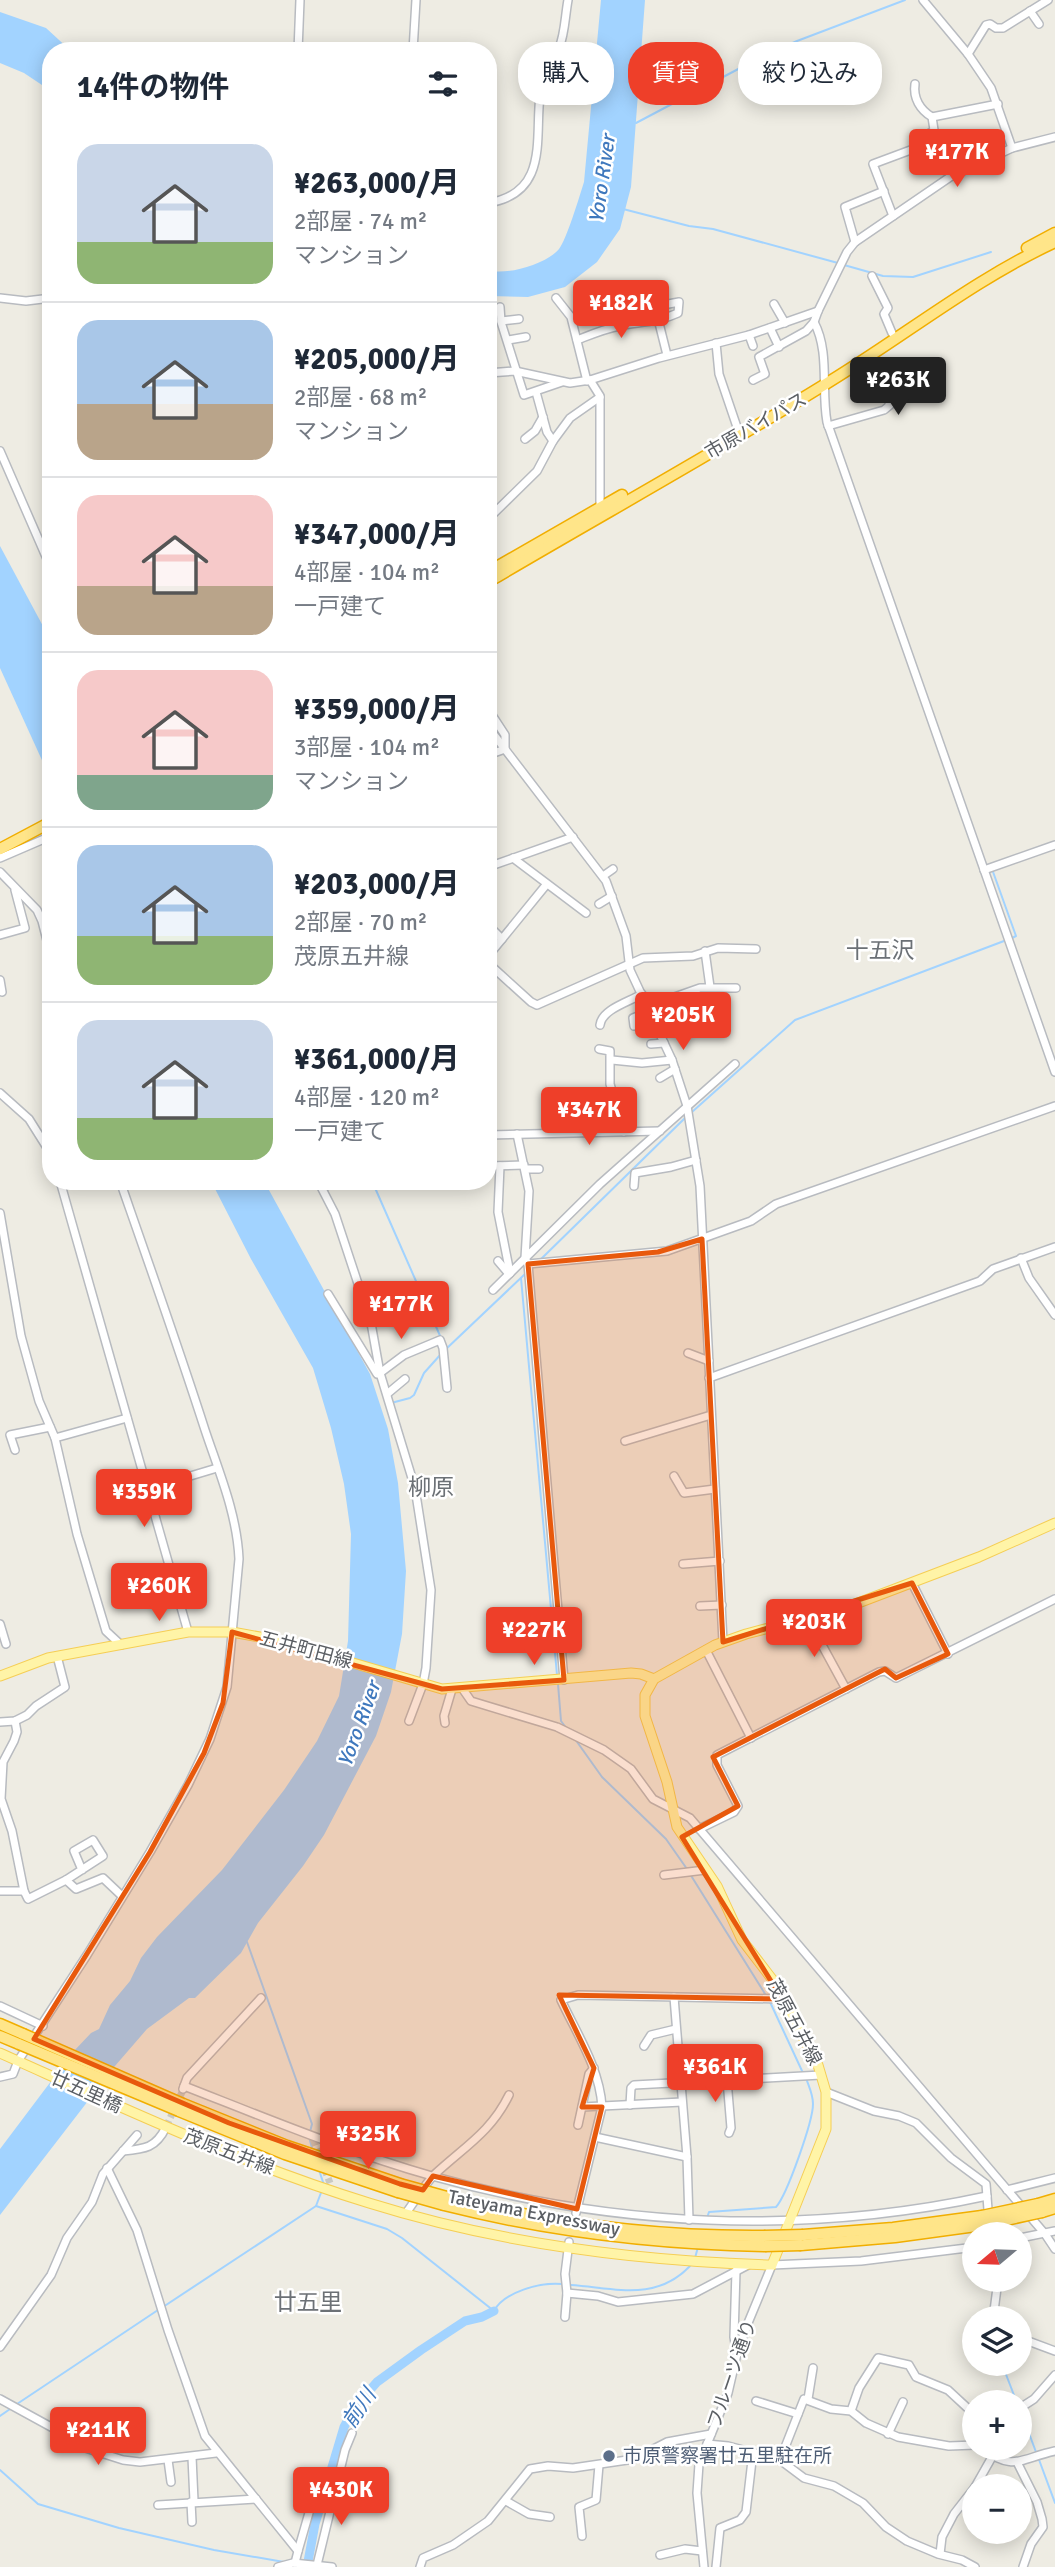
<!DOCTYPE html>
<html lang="ja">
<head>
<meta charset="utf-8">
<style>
  body { margin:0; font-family:Signika,"Noto Sans JP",sans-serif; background:#f2f2f3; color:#1f2937; height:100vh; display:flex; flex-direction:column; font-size:26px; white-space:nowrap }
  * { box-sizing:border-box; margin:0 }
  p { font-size:23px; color:#747a83 }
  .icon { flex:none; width:38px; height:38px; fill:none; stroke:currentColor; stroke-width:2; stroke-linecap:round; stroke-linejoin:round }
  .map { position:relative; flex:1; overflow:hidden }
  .side { position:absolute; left:42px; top:42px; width:455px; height:1148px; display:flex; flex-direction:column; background:#fff; border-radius:28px; box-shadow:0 4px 18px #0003 }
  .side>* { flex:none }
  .top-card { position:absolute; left:518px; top:42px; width:430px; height:63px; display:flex; gap:14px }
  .needle { width:46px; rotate:251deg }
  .tools { position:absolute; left:962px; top:2222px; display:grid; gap:14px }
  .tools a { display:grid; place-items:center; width:70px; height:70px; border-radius:50%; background:#fff; box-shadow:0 4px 18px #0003; font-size:35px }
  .price { position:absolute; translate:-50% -60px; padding:0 16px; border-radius:7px; background:#ee3f29; color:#fff; font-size:23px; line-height:46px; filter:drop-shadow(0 2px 4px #0008) }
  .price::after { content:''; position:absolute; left:50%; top:42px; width:21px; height:16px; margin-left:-10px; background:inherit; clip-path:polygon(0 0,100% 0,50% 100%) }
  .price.active { background:#222; color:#fff }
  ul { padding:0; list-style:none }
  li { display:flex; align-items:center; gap:21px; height:175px; padding:0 35px }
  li+li { border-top:2px solid #e0e1e3 }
  li span { display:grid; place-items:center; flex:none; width:196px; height:140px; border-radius:21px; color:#555 }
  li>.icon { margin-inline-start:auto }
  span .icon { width:84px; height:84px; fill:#fffc; stroke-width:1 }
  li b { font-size:30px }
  h2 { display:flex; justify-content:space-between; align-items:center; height:84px; padding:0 35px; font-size:30px }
  .chip { padding:0 24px; border-radius:28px; background:#fff; box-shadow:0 4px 18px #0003; font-size:24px; line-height:63px }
  .chip.active { background:#ee3f29; color:#fff }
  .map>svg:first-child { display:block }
  .water { fill:#a2d3ff }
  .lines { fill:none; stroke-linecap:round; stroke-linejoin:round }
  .stream { stroke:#a2d3ff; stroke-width:2 }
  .river { stroke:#a2d3ff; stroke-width:9 }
  .minor-tunnel { stroke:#c9c9c3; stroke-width:7; stroke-dasharray:7 3.5; stroke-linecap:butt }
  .minor-casing { stroke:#b8bbc0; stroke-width:10 }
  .major-casing { stroke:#f5ce55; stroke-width:11 }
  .highway-casing { stroke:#f1ae00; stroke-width:13 }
  .minor { stroke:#fff; stroke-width:7 }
  .major { stroke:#fff4a7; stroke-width:9 }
  .highway { stroke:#ffe589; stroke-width:10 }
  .highway-bridge-casing { stroke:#f1ae00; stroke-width:13; stroke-linecap:butt }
  .highway-bridge { stroke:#ffe589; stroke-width:10 }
  .marked { fill:#e8590c; fill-opacity:0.2; stroke:#e8590c; stroke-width:5; stroke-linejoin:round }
  .service-dot { fill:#5c6f8a; stroke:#fff; stroke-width:2.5 }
  .labels { text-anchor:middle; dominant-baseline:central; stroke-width:5; stroke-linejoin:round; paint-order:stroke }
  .street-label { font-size:19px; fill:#5b5f64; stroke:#fff }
  .service-label { font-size:19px; fill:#4e5e75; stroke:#fff; text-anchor:start }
  .water-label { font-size:21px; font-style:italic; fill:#3f78bd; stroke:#fff }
  .quarter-label { font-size:23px; fill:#6c7176; stroke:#fff }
</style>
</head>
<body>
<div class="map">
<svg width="1055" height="2567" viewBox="0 0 1055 2567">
  <rect width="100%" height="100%" fill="#eeece3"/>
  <g class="water">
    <path d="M601 0H645L631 187 620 229 597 262 565 287 528 297 488 296V270C506 276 547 264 559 249 566 241 580 195 584 182Z"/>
    <polygon points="0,12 46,28 71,51 51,51 51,91 24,73 0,63"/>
    <polygon points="0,546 51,641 51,780 0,668"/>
    <polygon points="211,1181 264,1181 370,1374 388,1429 398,1483 406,1571 402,1634 391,1692 376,1736 324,1835 303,1866 258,1923 241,1953 195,1998 189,1998 147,2029 115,2066 0,2215 0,2149 73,2052 91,2033 99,2029 110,2005 130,1981 141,1958 157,1937 222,1870 284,1790 317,1741 339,1696 348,1641 351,1534 344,1484 331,1428 313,1368 251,1259"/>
  </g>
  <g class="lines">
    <g class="stream">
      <polyline points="636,123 761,57 797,41 905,0"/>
      <polyline points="623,209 689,226 713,229 838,263"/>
      <polyline points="844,265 883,276 913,277 991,252"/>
      <polyline points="992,869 1016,936 1010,939"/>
      <polyline points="692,1112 795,1020 1004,941"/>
      <polyline points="372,1181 441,1338"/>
      <polyline points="539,1261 685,1118"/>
      <polyline points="521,1278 557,1675"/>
      <polyline points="445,1350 525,1274"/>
      <polyline points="391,1403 410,1398 414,1395 424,1373 441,1354"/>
      <polyline points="558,1684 561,1721 567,1729"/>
      <polyline points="575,1739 602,1777 666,1839 687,1869"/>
      <polyline points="690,1874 767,1997"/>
      <polyline points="247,1942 312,2124 310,2132"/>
      <polyline points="770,2002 803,2073"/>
      <polyline points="309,2137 312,2148"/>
      <polyline points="319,2170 324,2185"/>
      <path d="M316 2206 387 2229 402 2238 494 2311C504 2292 540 2282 562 2284"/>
      <path d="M707 2218 709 2212 776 2207C787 2195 813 2121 813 2104 813 2094 809 2087 806 2078"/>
      <polyline points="695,2258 698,2247"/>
      <path d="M571 2285C615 2288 656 2302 690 2266"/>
      <polyline points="163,2307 316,2206 322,2190"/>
      <polyline points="1002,2364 1017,2403"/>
      <polyline points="17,2404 158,2310"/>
      <polyline points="1021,2412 1036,2452"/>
      <polyline points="0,2416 13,2407"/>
      <polyline points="1038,2457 1055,2503"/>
      <polyline points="0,2470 38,2504 119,2528 214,2550 284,2562"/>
    </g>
    <polyline class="river" points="307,2567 315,2524 344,2427 355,2407 377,2382 421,2350 465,2321 482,2317 494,2311"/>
    <g class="minor-tunnel">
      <polyline points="166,2127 183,2090"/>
      <polyline points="313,2139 330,2183"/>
    </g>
    <defs>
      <g id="minor">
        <polyline points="923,0 968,54 991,88 1012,148"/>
        <polyline points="1030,11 1039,24"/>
        <polyline points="298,51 300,0"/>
        <polyline points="413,51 416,0"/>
        <polyline points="968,54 986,25 990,24 996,28 1003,28 1048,0"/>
        <polyline points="932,117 998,104"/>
        <polyline points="941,151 953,175"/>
        <path d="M488 203C557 192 530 124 543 77 545 66 555 59 559 48 565 34 565 16 568 0"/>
        <path d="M893 216 873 164 916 148 920 140 934 130 932 117C920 110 913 98 915 84"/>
        <polyline points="855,242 845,207 884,191"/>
        <polyline points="872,276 888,308 884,314 892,333"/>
        <polyline points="0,298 26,301 51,298"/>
        <polyline points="556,298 571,317 587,381"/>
        <polyline points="774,304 785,323"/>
        <polyline points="500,307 501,322 524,395 562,382"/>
        <polyline points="658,319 667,355"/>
        <polyline points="501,321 519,319"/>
        <path d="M814 322C830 352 821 389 827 422L1055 1072"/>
        <polyline points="770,328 779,347"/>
        <polyline points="749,335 753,346"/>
        <polyline points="508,340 526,337"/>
        <path d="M577 340C590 335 604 329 619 326 638 322 659 322 678 313L679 302 658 306"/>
        <polyline points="716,343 719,374 738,430"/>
        <polyline points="488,373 515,371 570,383 590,380 659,358 749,335 818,311"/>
        <polyline points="590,380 600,396 600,512"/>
        <polyline points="753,380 765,374 759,357 806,331 814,322 818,311 847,252 855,242 950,177 1012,148 1055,137"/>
        <polyline points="536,392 547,432 553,441"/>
        <polyline points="828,426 884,410 890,405 871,356"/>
        <polyline points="525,439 535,431 543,417"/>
        <polyline points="0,451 51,568"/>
        <polyline points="488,519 537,471 553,441 570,418 600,397"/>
        <polyline points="488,709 505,735 505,749"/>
        <polyline points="488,727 606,881 626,936 630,970 672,1060 687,1106 700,1186 723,1642"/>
        <polyline points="488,755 505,749"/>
        <polyline points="0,858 51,836"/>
        <polyline points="513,858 586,913"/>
        <polyline points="488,867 573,837"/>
        <polyline points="984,870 1055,845"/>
        <polyline points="0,872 37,910 42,921 51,956"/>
        <polyline points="603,876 613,869"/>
        <polyline points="599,904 612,896"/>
        <polyline points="488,925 502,939 488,956"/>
        <polyline points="0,935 25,928 15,890"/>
        <polyline points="502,939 546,885"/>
        <polyline points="705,951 710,987"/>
        <polyline points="488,963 531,1002 537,1005 643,958 693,956 718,948 756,949"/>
        <polyline points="0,980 2,992"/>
        <polyline points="649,1006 700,988 736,988"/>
        <path d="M600 1025C602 1009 629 1002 642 994"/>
        <polyline points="634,1026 633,1018 651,1011"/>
        <polyline points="651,1044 664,1043"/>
        <polyline points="599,1049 610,1051 610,1084 624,1132"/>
        <polyline points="612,1060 642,1063 672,1060"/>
        <polyline points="660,1078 675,1069"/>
        <polyline points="0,1093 29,1119 51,1154"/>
        <polyline points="517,1134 529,1191 525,1258 528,1264 564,1680"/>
        <polyline points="488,1135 660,1131"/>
        <polyline points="488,1166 524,1165"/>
        <polyline points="500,1166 498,1212 510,1273"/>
        <polyline points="526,1169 539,1169"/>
        <polyline points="60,1181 188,1632"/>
        <polyline points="318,1181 335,1214 371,1323 380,1373 415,1488 431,1590 426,1668 423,1684 409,1721"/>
        <polyline points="634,1186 635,1173 671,1167 696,1160"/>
        <polyline points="322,1188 337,1181"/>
        <polyline points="0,1213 21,1336 39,1401 55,1438 77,1534 106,1631 121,1645"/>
        <polyline points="1021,1258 1029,1278 1055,1315"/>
        <polyline points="498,1261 509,1274"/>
        <polyline points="528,1264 667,1251 751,1221 776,1204 1055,1106"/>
        <polyline points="493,1290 600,1184 735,1064"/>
        <polyline points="328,1294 377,1374 379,1373"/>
        <polyline points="688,1353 709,1361"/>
        <polyline points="380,1373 404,1355 440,1340 443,1348 447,1388"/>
        <polyline points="709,1378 980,1281 993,1269 1055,1247"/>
        <polyline points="387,1394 405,1379"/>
        <polyline points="55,1438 127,1418"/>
        <polyline points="625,1441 711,1415"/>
        <polyline points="15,1450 10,1435 50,1427"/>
        <polyline points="674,1476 684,1493 715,1489"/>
        <polyline points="147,1489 217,1468"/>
        <polyline points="683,1564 720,1561"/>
        <polyline points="912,1583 948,1654"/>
        <polyline points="700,1606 722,1605"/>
        <polyline points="810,1617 816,1634 846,1689"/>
        <polyline points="0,1624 6,1644"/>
        <polyline points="706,1650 751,1738"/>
        <polyline points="462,1688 471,1701 557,1727 604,1750 631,1769 653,1799 690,1818 1045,2234 1055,2249"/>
        <polyline points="0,1722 15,1721 27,1715 36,1706 65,1687 57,1656"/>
        <polyline points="445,1723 444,1716 452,1689"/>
        <polyline points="699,1829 734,1812 738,1806 717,1765 717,1755 879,1672 885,1671 896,1678 1055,1599"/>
        <polyline points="664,1875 705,1870"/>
        <polyline points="66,1880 76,1889 103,1878 122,1896"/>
        <polyline points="0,1891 24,1891 12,1831 1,1799 3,1762 14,1741 17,1732 15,1721"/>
        <polyline points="24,1891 28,1899 66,1880 103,1856 93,1840 74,1851 82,1870"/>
        <polyline points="674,1997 687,2157 689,2220"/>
        <polyline points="0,2006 43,2026"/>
        <polyline points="644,2046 651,2035 676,2029"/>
        <path d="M0 2077 13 2074 18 2061 87 1955 150 1852 188 1785 210 1739 227 1687 239 1559C237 1514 219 1472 205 1430 178 1346 149 1264 120 1181"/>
        <polyline points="727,2080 731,2128 729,2133"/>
        <path d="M184 2086C266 2118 348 2152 432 2176 614 2227 802 2236 987 2196"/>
        <polyline points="183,2089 187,2078 261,1998"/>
        <polyline points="826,2092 874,2111 899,2116 916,2123 951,2158 986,2184 990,2235"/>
        <polyline points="630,2105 631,2088 634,2085 821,2075"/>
        <polyline points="582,2107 682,2102"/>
        <polyline points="578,2125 589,2074 594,2068"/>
        <polyline points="595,2137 687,2157"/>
        <path d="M123 2151C145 2149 156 2148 166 2127"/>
        <polyline points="107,2168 137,2230 168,2330 205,2436 298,2551 295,2563"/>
        <polyline points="1007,2190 1055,2178"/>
        <path d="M406 2213C415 2201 424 2185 435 2174 464 2147 491 2132 509 2095"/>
        <path d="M576 2213 602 2107C600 2069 577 2034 561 2000L578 1995 782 1999"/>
        <polyline points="1020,2238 1055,2231"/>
        <polyline points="736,2271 734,2337 736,2350"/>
        <polyline points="567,2293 598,2296 618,2302 693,2294 748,2265"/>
        <polyline points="565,2317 567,2293 565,2274 569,2242"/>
        <polyline points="993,2319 998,2280"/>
        <polyline points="1020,2338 1055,2351"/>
        <polyline points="0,2347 51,2275 67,2238 92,2202 103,2174 137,2135"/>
        <polyline points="0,2399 73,2439 76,2445 123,2460 140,2462 216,2453"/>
        <polyline points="808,2399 813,2368"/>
        <polyline points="756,2401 798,2414"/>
        <polyline points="1020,2408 1034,2399 1055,2375"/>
        <polyline points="851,2411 859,2388 878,2358 909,2365 916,2377 948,2390 975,2415"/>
        <polyline points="888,2434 903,2402"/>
        <polyline points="707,2444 728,2446 780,2460 804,2478 834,2486 863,2503 886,2527 907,2541 938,2554 962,2560 975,2567"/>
        <path d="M981 2448C1014 2472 1019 2459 1055 2451"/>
        <polyline points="192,2457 194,2501"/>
        <polyline points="168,2460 171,2482"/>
        <polyline points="780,2460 804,2399 831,2409 851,2411 866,2423 898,2437 949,2446 975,2445"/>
        <polyline points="1017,2462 1037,2502 1042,2519 1043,2527 1031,2544 1023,2567"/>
        <polyline points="975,2487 992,2457"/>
        <polyline points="506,2501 529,2514 550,2517"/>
        <polyline points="191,2502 192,2522"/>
        <polyline points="158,2505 256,2499"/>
        <polyline points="582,2536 579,2507 596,2500 599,2465"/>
        <polyline points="298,2551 319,2478 337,2482"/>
        <polyline points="940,2554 942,2537 954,2514 975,2487"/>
        <polyline points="660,2555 685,2549 702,2551"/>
        <polyline points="317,2565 345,2450 352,2433"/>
        <polyline points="278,2567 293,2563 332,2567"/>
        <polyline points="420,2567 423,2558 453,2545 488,2521 530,2469 548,2466 573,2468 634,2459 667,2442 711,2434"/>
        <polyline points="704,2567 697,2493 699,2464 728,2393 737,2354 748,2323 772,2265 861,2261 975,2247"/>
        <polyline points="716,2567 720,2528 740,2520 746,2512 753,2452"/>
      </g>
      <g id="major">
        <polyline points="0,1676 48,1658 188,1632 232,1632 271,1639 442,1689 631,1673 641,1674 654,1679"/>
        <path d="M0 2053C121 2107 242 2164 369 2203 500 2244 635 2261 772 2265L826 2129V2092L818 2065 772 1979 742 1940 717 1886 677 1827 667 1782 645 1716V1695L654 1679 715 1645 746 1634 845 1608 979 1557 1055 1523"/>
      </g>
      <g id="highway">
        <polyline points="1027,248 1055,233"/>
        <polyline points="488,572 622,495"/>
        <path d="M488 582C600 516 714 453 824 385 902 338 973 280 1055 242"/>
        <polyline points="0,849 51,822"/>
        <polyline points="0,2024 23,2034"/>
        <polyline points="0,2036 19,2044"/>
        <polyline points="183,2104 287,2146 400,2184"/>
        <polyline points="179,2111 285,2154 398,2192"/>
        <path d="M447 2197C551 2224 656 2237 764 2236"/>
        <polyline points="1038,2204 1055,2199"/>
        <path d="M444 2205C551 2232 654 2244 765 2246"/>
        <polyline points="1042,2212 1055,2208"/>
        <polyline points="803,2235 893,2228 982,2216"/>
        <polyline points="801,2245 895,2237 983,2225"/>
      </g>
    </defs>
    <use href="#minor" class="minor-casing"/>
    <use href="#major" class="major-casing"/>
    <use href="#highway" class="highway-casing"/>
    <use href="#minor" class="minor"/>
    <use href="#major" class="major"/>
    <use href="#highway" class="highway"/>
    <defs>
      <g id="highway-bridge">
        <polyline points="23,2034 183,2104"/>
        <polyline points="19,2044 179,2111"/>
        <polyline points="400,2184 447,2197"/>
        <polyline points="398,2192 444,2205"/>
        <polyline points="982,2216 1038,2204"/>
        <polyline points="983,2225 1042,2212"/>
        <polyline points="764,2236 803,2235"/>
        <polyline points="765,2246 801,2245"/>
      </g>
    </defs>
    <use href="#highway-bridge" class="highway-bridge-casing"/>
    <use href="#highway-bridge" class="highway-bridge"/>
  </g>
  <path class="marked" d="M702 1239 723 1642 912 1583 948 1654 896 1678 885 1669 713 1757 738 1806 682 1837 782 1999 559 1995 594 2068 582 2107H602L577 2209 433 2176 423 2190 400 2184 229 2123 34 2039 150 1852 204 1753 223 1703 232 1632 442 1689 564 1680 528 1264 658 1252Z"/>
  <circle class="service-dot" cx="609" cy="2456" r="7"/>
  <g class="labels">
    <g class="street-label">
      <text transform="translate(756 426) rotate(-30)">市原バイパス</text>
      <text transform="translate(306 1650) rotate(15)">五井町田線</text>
      <text transform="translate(794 2022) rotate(62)">茂原五井線</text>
      <text transform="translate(86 2092) rotate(24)">廿五里橋</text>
      <text transform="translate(229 2152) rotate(21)">茂原五井線</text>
      <text transform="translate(534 2213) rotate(11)">Tateyama Expressway</text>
      <text transform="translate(732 2374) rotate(-71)">フルーツ通り</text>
    </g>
    <g class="service-label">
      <text x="623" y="2456">市原警察署廿五里駐在所</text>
    </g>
    <g class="water-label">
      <text transform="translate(602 179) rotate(-82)">Yoro River</text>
      <text transform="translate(359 1724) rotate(-70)">Yoro River</text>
      <text transform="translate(359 2408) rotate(-56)">前川</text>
    </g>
    <g class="quarter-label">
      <text x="880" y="950">十五沢</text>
      <text x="431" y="1487">柳原</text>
      <text x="308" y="2302">廿五里</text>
    </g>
  </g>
</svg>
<div class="tools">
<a><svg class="needle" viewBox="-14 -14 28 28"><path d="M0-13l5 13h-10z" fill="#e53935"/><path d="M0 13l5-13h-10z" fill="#747a83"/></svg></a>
<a><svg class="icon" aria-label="layers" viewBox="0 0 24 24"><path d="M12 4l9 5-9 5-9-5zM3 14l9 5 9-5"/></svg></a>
<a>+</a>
<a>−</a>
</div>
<b class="price" style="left:957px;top:189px">¥177K</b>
<b class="price" style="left:621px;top:340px">¥182K</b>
<b class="price active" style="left:898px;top:417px">¥263K</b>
<b class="price" style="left:683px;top:1052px">¥205K</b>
<b class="price" style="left:589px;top:1147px">¥347K</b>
<b class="price" style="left:401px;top:1341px">¥177K</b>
<b class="price" style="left:144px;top:1529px">¥359K</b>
<b class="price" style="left:159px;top:1623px">¥260K</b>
<b class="price" style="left:814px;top:1659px">¥203K</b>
<b class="price" style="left:534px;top:1667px">¥227K</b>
<b class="price" style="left:715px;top:2104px">¥361K</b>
<b class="price" style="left:368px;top:2171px">¥325K</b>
<b class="price" style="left:98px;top:2467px">¥211K</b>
<b class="price" style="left:341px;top:2527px">¥430K</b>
<div class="top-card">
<a class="chip">購入</a>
<a class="chip active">賃貸</a>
<a class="chip">絞り込み</a>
</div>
<section class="side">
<h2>14件の物件<svg class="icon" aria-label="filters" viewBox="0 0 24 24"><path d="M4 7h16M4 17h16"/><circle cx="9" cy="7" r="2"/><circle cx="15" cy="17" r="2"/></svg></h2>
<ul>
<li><span style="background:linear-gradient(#c9d6e8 70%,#8fb573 0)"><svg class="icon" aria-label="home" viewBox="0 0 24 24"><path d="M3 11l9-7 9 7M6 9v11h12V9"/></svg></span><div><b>¥263,000/月</b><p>2部屋 · 74 m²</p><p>マンション</p></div></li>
<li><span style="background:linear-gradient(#a9c7e8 60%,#b9a48a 0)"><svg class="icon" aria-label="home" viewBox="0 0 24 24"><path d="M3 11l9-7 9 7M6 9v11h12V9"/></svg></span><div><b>¥205,000/月</b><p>2部屋 · 68 m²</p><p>マンション</p></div></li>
<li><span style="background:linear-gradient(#f6c9c9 65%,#b9a48a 0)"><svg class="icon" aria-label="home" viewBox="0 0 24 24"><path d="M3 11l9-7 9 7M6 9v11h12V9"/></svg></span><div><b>¥347,000/月</b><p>4部屋 · 104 m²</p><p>一戸建て</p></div></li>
<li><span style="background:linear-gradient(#f6c9c9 75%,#7fa58c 0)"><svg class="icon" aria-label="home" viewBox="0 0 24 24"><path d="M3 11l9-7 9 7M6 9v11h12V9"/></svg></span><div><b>¥359,000/月</b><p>3部屋 · 104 m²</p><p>マンション</p></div></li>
<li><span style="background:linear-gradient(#a9c7e8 65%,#8fb573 0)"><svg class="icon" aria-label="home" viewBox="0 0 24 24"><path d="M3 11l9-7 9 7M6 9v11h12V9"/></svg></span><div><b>¥203,000/月</b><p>2部屋 · 70 m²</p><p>茂原五井線</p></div></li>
<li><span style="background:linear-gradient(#c9d6e8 70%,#8fb573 0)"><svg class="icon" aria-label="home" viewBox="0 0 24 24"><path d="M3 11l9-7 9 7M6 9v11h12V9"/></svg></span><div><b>¥361,000/月</b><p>4部屋 · 120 m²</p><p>一戸建て</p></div></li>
</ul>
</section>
</div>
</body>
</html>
